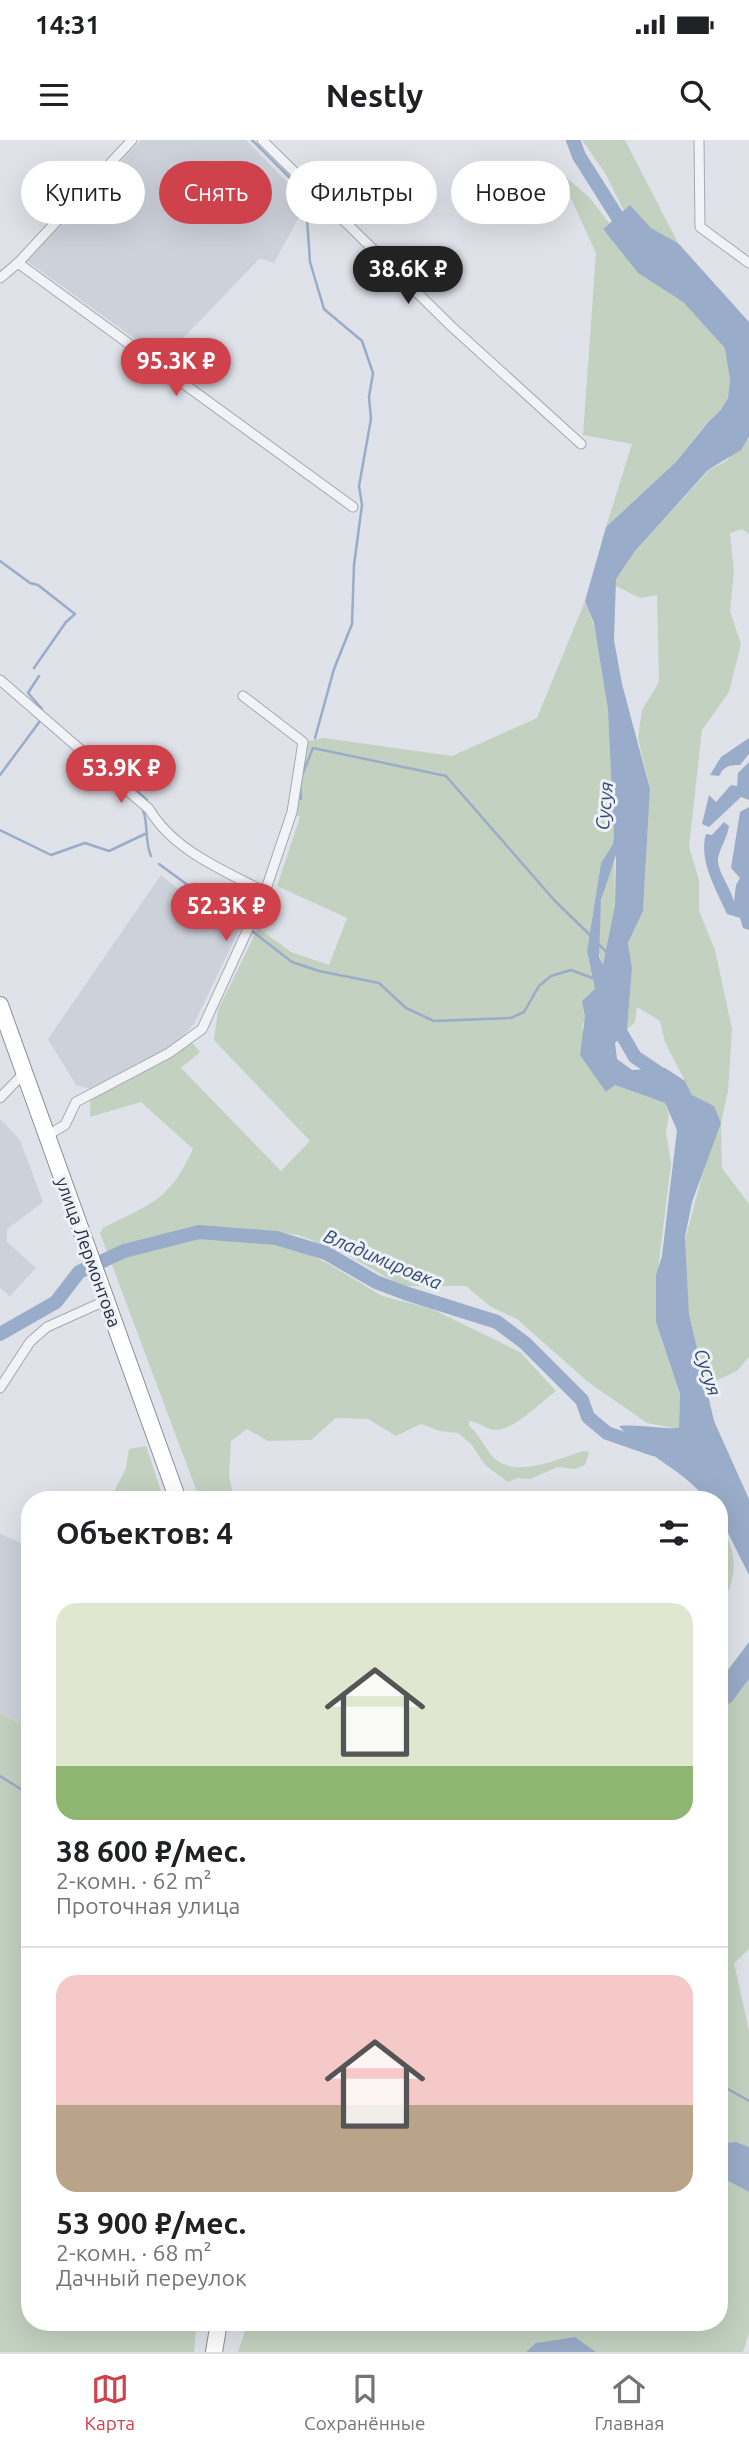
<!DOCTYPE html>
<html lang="ru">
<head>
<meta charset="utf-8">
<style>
  body { margin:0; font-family:Ubuntu,sans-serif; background:#f2f2f2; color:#202124; height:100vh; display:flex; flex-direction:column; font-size:26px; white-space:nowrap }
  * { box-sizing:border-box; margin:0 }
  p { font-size:23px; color:#757577 }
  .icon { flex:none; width:38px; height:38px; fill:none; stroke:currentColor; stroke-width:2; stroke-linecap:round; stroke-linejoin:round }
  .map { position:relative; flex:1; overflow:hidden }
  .drawer { position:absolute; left:21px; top:1351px; width:707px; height:840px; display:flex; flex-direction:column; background:#fff; border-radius:28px; box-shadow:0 7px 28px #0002 }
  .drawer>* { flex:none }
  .guide { position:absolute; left:21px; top:21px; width:707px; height:63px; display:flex; gap:14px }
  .price { position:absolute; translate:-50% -60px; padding:0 16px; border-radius:24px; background:#cf424c; color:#fff; font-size:23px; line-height:46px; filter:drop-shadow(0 2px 4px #0008) }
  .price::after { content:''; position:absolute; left:50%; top:42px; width:21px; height:16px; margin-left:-10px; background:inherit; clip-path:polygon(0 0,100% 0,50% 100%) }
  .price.active { background:#222; color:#fff }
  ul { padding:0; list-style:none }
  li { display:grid; align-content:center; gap:14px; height:371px; padding:0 35px }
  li+li { border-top:2px solid #e0e0e0 }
  li span { display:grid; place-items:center; height:217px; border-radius:21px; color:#555 }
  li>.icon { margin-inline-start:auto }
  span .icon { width:126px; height:126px; fill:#fffc; stroke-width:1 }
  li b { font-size:30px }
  h2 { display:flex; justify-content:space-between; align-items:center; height:84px; padding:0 35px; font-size:30px }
  .chip { padding:0 24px; border-radius:32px; background:#fff; box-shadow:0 7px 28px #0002; font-size:24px; line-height:63px }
  .chip.active { background:#cf424c; color:#fff }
  .status { display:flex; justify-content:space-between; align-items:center; height:49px; padding:0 35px; background:#fff; direction:ltr }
  .status svg { height:19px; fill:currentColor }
  header { display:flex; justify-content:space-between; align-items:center; height:91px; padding:0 35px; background:#fff; font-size:32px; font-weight:700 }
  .menu { display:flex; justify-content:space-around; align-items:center; height:98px; border-top:2px solid #e0e0e0; background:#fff; font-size:19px; color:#757577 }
  .menu a { display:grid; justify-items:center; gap:4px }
  .menu .active { color:#cf424c }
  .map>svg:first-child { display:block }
  .built { fill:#cdd1da }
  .green { fill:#c3d2c0 }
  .water { fill:#99acc9; fill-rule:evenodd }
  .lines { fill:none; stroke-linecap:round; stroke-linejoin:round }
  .stream { stroke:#99acc9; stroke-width:2.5 }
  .river { stroke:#99acc9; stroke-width:14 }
  .minor-casing { stroke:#a4a8b2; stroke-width:11 }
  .trunk-casing { stroke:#868e9f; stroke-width:18 }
  .minor { stroke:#f2f3f7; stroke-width:9 }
  .trunk { stroke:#fff; stroke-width:16 }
  .labels { text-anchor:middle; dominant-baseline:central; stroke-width:6; stroke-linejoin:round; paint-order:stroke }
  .street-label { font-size:18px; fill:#282e40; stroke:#eef1f6 }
  .water-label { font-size:19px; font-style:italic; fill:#314a74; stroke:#eef1f6 }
</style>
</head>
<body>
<div class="status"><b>14:31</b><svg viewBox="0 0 49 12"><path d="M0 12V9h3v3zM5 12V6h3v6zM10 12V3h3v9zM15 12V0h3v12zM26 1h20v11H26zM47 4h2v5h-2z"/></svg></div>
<header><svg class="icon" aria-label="menu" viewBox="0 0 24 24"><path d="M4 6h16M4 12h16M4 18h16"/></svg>Nestly<svg class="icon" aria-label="search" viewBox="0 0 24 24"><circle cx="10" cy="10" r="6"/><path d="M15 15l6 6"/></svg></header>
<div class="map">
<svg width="749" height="2212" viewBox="0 0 749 2212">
  <rect width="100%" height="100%" fill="#dfe2e8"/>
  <g class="built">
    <polygon points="141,0 246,0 294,49 300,75 274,123 260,118 163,219 27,121"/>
    <polygon points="161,735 198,765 240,788 194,884 179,900 91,949 76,945 48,899"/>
    <polygon points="0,979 20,1000 43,1062 7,1089 7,1102 36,1128 10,1156 0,1148"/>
    <polygon points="0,1394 30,1407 30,1583 18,1583 0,1573"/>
  </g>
  <g class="green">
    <polygon points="582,0 625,0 678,103 651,88 631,66 624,71 605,33"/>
    <polygon points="558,30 590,58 609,83 603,89 638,133 683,162 726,208 730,242 728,258 720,271 708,281 676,322 606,387 632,304 583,295 596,113"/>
    <polygon points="749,299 749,394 742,389 730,393 734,431 730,471 741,504 729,552 702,590 689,707 699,740 699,771 715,810 732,889 728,951 721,983 722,1028 749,1064 749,1217 737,1231 705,1246 689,1174 685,1100 705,1025 714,966 692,955 665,902 660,881 637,867 635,882 627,890 632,828 628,803 643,771 650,649 638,598 642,570 659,542 657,455 641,458 615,446 616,439 635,411 709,330 725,322"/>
    <path d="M585 461C612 525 614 624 614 694L613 704 601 723 587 811 595 849 582 887 607 951 615 945 665 963 669 976 666 991 671 1024 657 1138 656 1182 680 1254 679 1289 647 1283 588 1242 517 1179 491 1167 466 1146H402L344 1113 298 1095 258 1090 329 1124 382 1156 432 1169 520 1212 556 1251C541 1262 513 1291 495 1290 486 1290 479 1281 469 1281V1286C480 1295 484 1307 493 1317 515 1340 559 1318 584 1311L589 1312 585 1325 575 1329 558 1327 530 1339 517 1338 508 1342 485 1325 472 1305 458 1293 440 1291 421 1284 396 1296 368 1279 336 1278 311 1300 268 1301 247 1289 231 1301 229 1335 234 1360H200L100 1093 103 1088C152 1063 169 1061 193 1009L141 962 90 977 91 949 179 900 185 894 200 912 181 928 281 1031 310 1001 214 900 218 870 258 788 291 812 329 825 347 778 277 746 300 677 292 672 303 602 324 598 452 616 537 578Z"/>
    <path d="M614 717 615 765 603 826C591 801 603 743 614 717Z"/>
    <polygon points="146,1306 164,1360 110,1360 126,1328 129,1309"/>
    <path d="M719 1382C741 1418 736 1437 719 1473Z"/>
    <polygon points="749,1539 749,1809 734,1823 749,1891 749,2007 736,2002 719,2004 719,1566 731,1563"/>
    <polygon points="0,1573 18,1583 30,1583 30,2182 197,2182 194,2212 0,2212"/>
    <polygon points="719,2036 749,2052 749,2193 743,2212 596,2212 574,2197 537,2203 526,2212 238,2212 248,2182 719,2182"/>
  </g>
  <g class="water">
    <path d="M630 65 651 88 678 103 749 182V297L741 310 708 330 635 411 616 439 614 500 622 544 650 649 643 771 628 803 632 828 627 890 615 903 617 919 632 930 665 928 685 941 692 955 714 966 721 983 692 1062 685 1097 689 1174 714 1281 749 1359V1435L719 1375V1360H707C683 1329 645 1316 619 1286 640 1284 658 1289 679 1288L680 1254 656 1182V1135L662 1116 677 990 665 963 615 945 606 952 580 915 585 876 582 861 595 849 587 811 601 723 613 704 614 694 608 569 594 483 585 461 606 387 676 322 709 281 720 271 728 258 730 240 725 208 683 162 638 133 603 89ZM616 715 615 765 603 825 599 817 601 760Z"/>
    <path d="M749 598V614L740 625C729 625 724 626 719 636L710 635 721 617Z"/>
    <polygon points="749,622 749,660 741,657 709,687 702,684 709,655 716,662 731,645 737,646 738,633"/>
    <path d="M749 667V790L743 788 740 778 727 774C717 751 698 720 706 694L712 695 724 682 729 686C727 699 719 709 718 719 717 731 731 748 734 762L736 745 740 738 731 728 740 672Z"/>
    <polygon points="749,1502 749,1539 731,1563 719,1566 719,1542"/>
    <polygon points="736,2002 749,2007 749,2052 719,2036 719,2004"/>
    <polygon points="575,2197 596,2212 526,2212 536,2203"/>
  </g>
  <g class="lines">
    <g class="stream">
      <polyline points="252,0 296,44 306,64 310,122 324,169 362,201 373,233 369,257 371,279 359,346 362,365 354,425 352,484 334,529 315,598"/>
      <polyline points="0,421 30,443 38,445 75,474 66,482 34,528"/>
      <polyline points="39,536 28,553 42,569"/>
      <polyline points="108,626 147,660"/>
      <polyline points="0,635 40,581"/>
      <polyline points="302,635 313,608 446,636 555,761 591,796"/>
      <polyline points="300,645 301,659"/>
      <path d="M143 670C149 686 144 700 151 716"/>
      <polyline points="0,690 51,715 85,703 109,711 145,694"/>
      <polyline points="159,724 241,784"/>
      <polyline points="252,791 292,822 319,831 379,843 406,868 434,881 511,878 524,872 539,846 551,836 571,830 595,839"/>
      <polyline points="598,804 609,814"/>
      <polyline points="0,1636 30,1655"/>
      <polyline points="719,1933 726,1948 749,1961"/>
    </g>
    <g class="river">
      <polyline points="573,0 579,16 627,92"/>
      <polyline points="614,881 635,917 668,939"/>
      <polyline points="0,1194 56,1162 79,1132 124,1111 199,1092 276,1098 326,1113 376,1142 405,1153 497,1182 525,1203 582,1260 588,1277 607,1293 653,1309"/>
    </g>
    <defs>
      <g id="minor">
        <polyline points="262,0 451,186 581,304"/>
        <polyline points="699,0 700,87 749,123"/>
        <polyline points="18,123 353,367"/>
        <polyline points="0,138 18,123 132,0"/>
        <path d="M0 540 149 669C174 711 223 730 265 752"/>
        <polyline points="0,958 25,932"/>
        <polyline points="46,996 65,985 76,962 169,913 202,889 265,752 292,672 303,602 243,556"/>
        <polyline points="0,1248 30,1202 47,1187 107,1160"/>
      </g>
      <g id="trunk">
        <polyline points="0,865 178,1360"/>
        <polyline points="214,2212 219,2182"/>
      </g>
    </defs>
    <use href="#minor" class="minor-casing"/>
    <use href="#trunk" class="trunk-casing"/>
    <use href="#minor" class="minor"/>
    <use href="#trunk" class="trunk"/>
  </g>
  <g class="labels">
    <g class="street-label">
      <text transform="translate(89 1112) rotate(70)">улица Лермонтова</text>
    </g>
    <g class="water-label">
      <text transform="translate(604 666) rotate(-85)">Сусуя</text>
      <text transform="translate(383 1119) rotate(23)">Владимировка</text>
      <text transform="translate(708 1232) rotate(72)">Сусуя</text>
    </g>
  </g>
</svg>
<b class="price active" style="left:408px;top:166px">38.6K ₽</b>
<b class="price" style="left:176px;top:258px">95.3K ₽</b>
<b class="price" style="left:121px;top:665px">53.9K ₽</b>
<b class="price" style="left:226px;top:803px">52.3K ₽</b>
<div class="guide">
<a class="chip">Купить</a>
<a class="chip active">Снять</a>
<a class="chip">Фильтры</a>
<a class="chip">Новое</a>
</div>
<section class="drawer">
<h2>Объектов: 4<svg class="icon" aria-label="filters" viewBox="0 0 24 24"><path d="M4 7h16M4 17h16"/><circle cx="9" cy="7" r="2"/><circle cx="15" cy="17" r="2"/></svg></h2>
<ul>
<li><span style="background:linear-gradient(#dfe7d0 75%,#8fb573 0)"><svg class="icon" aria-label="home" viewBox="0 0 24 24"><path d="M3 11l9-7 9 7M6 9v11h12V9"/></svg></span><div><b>38 600 ₽/мес.</b><p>2-комн. · 62 m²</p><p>Проточная улица</p></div></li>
<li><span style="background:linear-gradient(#f6c9c9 60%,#b9a48a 0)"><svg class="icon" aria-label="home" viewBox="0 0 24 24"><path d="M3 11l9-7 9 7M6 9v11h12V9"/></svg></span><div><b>53 900 ₽/мес.</b><p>2-комн. · 68 m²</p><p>Дачный переулок</p></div></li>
</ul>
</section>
</div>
<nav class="menu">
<a class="active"><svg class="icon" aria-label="map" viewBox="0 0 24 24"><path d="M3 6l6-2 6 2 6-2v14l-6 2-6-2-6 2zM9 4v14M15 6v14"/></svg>Карта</a>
<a><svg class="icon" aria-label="saved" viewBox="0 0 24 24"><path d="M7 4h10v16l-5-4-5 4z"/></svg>Сохранённые</a>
<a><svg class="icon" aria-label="home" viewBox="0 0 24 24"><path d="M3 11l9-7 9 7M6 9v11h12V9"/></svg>Главная</a>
</nav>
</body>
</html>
